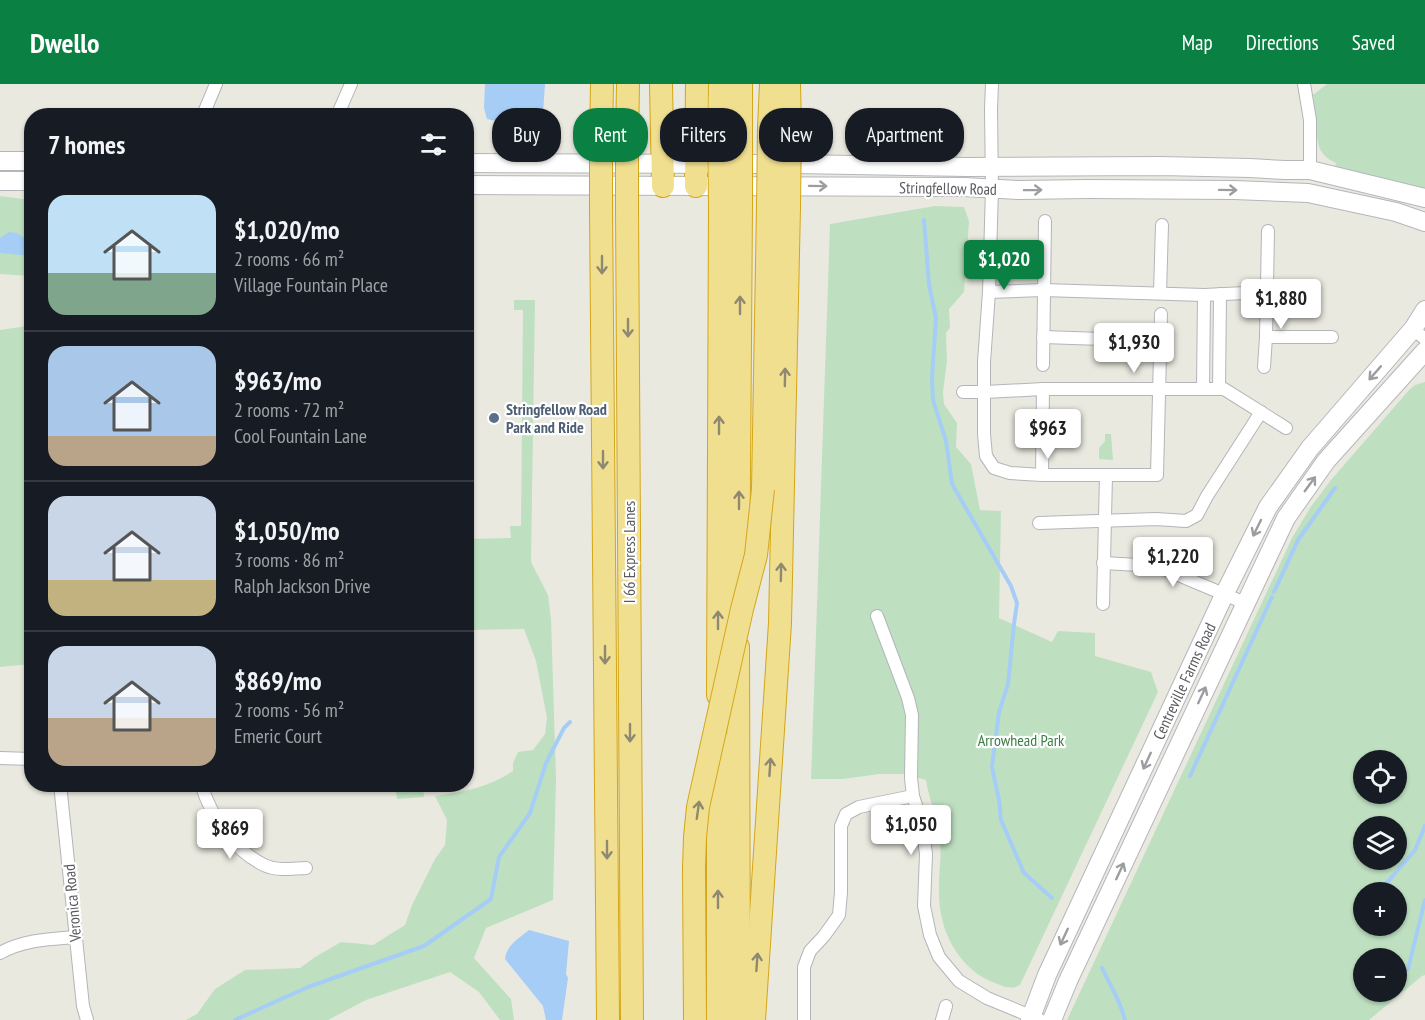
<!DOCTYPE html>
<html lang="en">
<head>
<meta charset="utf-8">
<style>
  body { margin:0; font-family:"PT Sans Narrow",sans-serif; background:#242831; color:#f1f3f6; height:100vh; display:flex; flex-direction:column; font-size:22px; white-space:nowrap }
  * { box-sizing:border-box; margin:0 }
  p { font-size:20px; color:#9ea1a6 }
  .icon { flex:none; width:33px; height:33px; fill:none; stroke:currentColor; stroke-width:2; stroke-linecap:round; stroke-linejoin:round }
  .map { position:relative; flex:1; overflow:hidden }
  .sheet { position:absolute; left:24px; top:24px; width:450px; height:684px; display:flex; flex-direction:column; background:#171b24; border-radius:24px; box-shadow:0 2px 4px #0004 }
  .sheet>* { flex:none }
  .guide { position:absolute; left:492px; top:24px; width:570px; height:54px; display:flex; gap:12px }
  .buttons { position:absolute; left:1353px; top:666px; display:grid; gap:12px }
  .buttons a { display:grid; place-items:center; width:54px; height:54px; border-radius:50%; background:#171b24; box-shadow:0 2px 4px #0004; font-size:30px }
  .price { position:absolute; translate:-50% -51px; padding:0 14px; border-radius:6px; background:#fff; color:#222; font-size:20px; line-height:39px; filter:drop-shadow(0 2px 3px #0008) }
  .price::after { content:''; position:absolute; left:50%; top:36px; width:18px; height:14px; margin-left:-9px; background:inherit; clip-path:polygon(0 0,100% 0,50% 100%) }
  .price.on { background:#0b8043; color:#fff }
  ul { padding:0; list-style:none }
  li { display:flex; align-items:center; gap:18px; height:150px; padding:0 24px }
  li+li { border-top:2px solid #363941 }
  li span { display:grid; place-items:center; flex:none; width:168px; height:120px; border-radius:18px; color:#555 }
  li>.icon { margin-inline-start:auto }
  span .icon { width:72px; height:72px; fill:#fffc; stroke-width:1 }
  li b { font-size:26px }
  h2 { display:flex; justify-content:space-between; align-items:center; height:72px; padding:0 24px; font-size:26px }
  .tag { padding:0 21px; border-radius:24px; background:#171b24; box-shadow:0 2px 4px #0004; font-size:21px; line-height:54px }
  .tag.on { background:#0b8043; color:#fff }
  header { display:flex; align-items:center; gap:36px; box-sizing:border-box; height:84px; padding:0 30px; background:#0b8043; color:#fff }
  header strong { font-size:28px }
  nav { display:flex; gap:33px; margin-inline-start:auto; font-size:21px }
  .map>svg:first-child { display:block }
  .green { fill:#bee0c1; fill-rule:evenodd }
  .water { fill:#a5cdf5 }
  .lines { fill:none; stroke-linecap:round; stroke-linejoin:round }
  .stream { stroke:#a5cdf5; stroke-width:4 }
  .street-casing { stroke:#b3b5b9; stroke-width:14 }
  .secondary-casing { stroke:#b4b6bb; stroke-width:20 }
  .highway-casing { stroke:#d4a616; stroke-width:24 }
  .street { stroke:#fff; stroke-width:12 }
  .secondary { stroke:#fff; stroke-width:18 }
  .highway { stroke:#f1df90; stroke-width:22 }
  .highway-bridge-casing { stroke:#d4a616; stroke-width:24; stroke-linecap:butt }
  .highway-bridge { stroke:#f1df90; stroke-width:22 }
  .oneway { stroke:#9b9d9f }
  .oneway2 { stroke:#8e8970 }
  .service-dot { fill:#5c6f8a; stroke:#fff; stroke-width:2 }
  .labels { text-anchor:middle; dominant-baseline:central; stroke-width:4.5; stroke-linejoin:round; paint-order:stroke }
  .street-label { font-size:16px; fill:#595b5f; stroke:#fff }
  .service-label { font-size:16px; font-weight:bold; fill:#4e5e75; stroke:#fff; text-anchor:start }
  .park-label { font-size:16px; fill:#3b7c43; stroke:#fff }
</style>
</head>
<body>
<header>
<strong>Dwello</strong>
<nav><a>Map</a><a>Directions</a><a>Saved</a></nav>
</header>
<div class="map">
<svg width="1425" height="936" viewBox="0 0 1425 936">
  <rect width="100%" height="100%" fill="#eae9e0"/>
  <g class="green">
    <path d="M1327 0H1425V105L1335 82 1336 79C1331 77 1324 72 1321 67 1315 57 1315 24 1313 11Z"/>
    <polygon points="0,112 31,116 31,192 0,190"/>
    <path d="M935 122 964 123 969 137 964 208 949 225 950 244 946 249 947 277 943 308 944 320 957 339 956 363 971 380 980 426 1001 427 999 534 1052 558 1058 547 1095 549V572L1151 588 1158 608 1020 901C1009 907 1001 901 990 897 957 882 939 845 939 810 938 792 942 773 940 755 938 735 929 716 926 696L904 690H879L843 695H811L830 140Z"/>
    <path d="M514 216H535L531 478 548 511 551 535 556 695 553 816 486 844 474 874 511 915 514 936H500L479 908 450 888 366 916 328 936H186L197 930 215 905 245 886 300 884 315 873 341 858 373 861 405 841 412 821 435 775 445 761 447 736 435 712C463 708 489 703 513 687V679L518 668 533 666 545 650 547 634 536 577 524 545 467 546V455L511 454 510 442H521L523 226H514Z"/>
    <polygon points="27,242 32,243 31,580 0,583 0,246"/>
    <path d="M1425 298V891L1422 892 1369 936H1067L1292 454 1310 424 1331 396 1409 306 1415 301ZM1364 676H1396V710H1364ZM1364 742H1396V776H1364ZM1364 808H1396V842H1364ZM1364 874H1396V908H1364Z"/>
    <polygon points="1105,350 1111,350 1113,376 1099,375 1099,364 1105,357"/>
    <polygon points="395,701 423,701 424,713 397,715"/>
  </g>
  <g class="water">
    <polygon points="485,0 545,0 543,29 539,37 505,39 487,35 484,24"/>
    <polygon points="9,148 17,149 23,153 31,149 31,172 0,169 0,154"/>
    <path d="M529 846 569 857 566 890 568 894 562 936H546L543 922 505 875C506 862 519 854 529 846Z"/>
  </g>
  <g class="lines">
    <g class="stream">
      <polyline points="927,53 928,62"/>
      <polyline points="924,136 929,201 936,234 932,293 933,316 946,357 952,400 1011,502 1017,519 1014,540 1008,600 999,628 992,683 999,716 1001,736 1024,789 1052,814"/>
      <polyline points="1274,508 1298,456 1335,404"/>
      <polyline points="1190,692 1272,513"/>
      <polyline points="1379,808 1415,766 1425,742"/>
      <polyline points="1362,828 1364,826"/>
      <path d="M1102 884C1110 901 1121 918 1125 936"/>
      <polyline points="1408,885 1425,816"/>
      <polyline points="235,936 308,903 424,862 491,815 499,773 530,729 546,679 564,644 570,638"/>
    </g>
    <defs>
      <g id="street">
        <polyline points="992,0 991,25 992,105 989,208 984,278 984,350 986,372 994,384 1010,389 1042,391 1157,391 1161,230"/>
        <polyline points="1304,0 1310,36 1310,86"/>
        <polyline points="203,31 216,0"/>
        <polyline points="337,32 351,0"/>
        <polyline points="989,208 1043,206 1204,211 1266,208"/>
        <polyline points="1160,209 1162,141"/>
        <polyline points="1413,245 1425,255"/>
        <polyline points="1043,253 1161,257"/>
        <polyline points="1266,253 1332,253"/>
        <polyline points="1043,281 1045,137"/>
        <polyline points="1264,283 1266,253 1268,147"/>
        <polyline points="1203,305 1204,211"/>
        <polyline points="1219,305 1220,210"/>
        <polyline points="963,308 985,308 1043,305 1224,305 1286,344"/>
        <polyline points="1042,391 1043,305"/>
        <polyline points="1039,439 1156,435 1186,437 1197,431 1207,412 1261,328"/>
        <polyline points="1103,479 1157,482 1245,519"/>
        <polyline points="1103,520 1106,391"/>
        <polyline points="877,532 908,614 912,631 911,694 913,712 922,740 926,770 924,822 930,851 939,873 959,897 987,914 1040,936"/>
        <polyline points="0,674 32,675"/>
        <polyline points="60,700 83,922 87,936"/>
        <path d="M201 700C211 732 233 766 264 781 276 787 292 785 306 784"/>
        <path d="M0 869C23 856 49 855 75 853"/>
        <polyline points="804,936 804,883 810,867 824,852 839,831 841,808 841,742 846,730 859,723 913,712"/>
        <polyline points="942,936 946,922"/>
      </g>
      <g id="secondary">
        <polyline points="0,77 32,77"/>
        <polyline points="466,79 796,80 967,83 1161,82 1250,84 1285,86 1310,86 1425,114"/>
        <polyline points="0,97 32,97"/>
        <polyline points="466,101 964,103 1019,106 1088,105 1234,106 1308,109 1396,128 1425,138"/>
        <polyline points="1030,936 1047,891 1225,509 1268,423 1310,364 1413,245 1425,226"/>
        <polyline points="1052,936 1068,897 1286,434 1326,377 1425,267"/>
      </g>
      <g id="highway">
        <polyline points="661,0 663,102"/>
        <polyline points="741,0 741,44"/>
        <polyline points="789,0 790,44"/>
        <polyline points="719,44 720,0"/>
        <polyline points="769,44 771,0"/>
        <polyline points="601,58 602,0"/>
        <polyline points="627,58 628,0"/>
        <polyline points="696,102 697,0"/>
        <polyline points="601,123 608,936"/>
        <polyline points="627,123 632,936"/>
        <polyline points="763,405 768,123"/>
        <polyline points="738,524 741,122"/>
        <polyline points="738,563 739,936"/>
        <polyline points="718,611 720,122"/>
        <polyline points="718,656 718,936"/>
        <polyline points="694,784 695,936"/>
        <polyline points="754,936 780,539 789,123"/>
      </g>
    </defs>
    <use href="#street" class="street-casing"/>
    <use href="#secondary" class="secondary-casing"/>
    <use href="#highway" class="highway-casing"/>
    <use href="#street" class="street"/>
    <use href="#secondary" class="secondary"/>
    <use href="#highway" class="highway"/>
    <defs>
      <g id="highway-bridge">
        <polyline points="719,44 720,122"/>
        <polyline points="627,58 627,123"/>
        <polyline points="741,122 741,44"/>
        <polyline points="601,123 601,58"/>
        <polyline points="768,123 769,44"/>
        <polyline points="789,123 790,44"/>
        <polyline points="694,784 695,753 698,723 742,525 756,471 763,405"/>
      </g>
    </defs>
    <use href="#highway-bridge" class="highway-bridge-casing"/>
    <use href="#highway-bridge" class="highway-bridge"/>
  </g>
  <defs><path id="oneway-shaft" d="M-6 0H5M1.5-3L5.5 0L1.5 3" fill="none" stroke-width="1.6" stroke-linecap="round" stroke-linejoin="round" transform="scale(1.5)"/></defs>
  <g class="oneway">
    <use href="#oneway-shaft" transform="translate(818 102) rotate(1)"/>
    <use href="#oneway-shaft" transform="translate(1033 106) rotate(-1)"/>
    <use href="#oneway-shaft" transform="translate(1228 106) rotate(1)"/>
    <use href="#oneway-shaft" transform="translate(1375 289) rotate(131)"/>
    <use href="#oneway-shaft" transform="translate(1310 400) rotate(-54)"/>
    <use href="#oneway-shaft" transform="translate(1257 444) rotate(116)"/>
    <use href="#oneway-shaft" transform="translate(1202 611) rotate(-65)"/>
    <use href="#oneway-shaft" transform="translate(1147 677) rotate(115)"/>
    <use href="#oneway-shaft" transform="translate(1120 787) rotate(-65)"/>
    <use href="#oneway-shaft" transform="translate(1064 853) rotate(115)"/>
  </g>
  <g class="oneway2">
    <use href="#oneway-shaft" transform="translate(602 181) rotate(90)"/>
    <use href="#oneway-shaft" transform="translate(740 221) rotate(-90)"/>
    <use href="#oneway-shaft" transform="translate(628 244) rotate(90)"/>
    <use href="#oneway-shaft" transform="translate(785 293) rotate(-89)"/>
    <use href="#oneway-shaft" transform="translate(719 341) rotate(-90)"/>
    <use href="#oneway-shaft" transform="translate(603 376) rotate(90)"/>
    <use href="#oneway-shaft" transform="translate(739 416) rotate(-90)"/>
    <use href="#oneway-shaft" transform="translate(781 488) rotate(-89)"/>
    <use href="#oneway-shaft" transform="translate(718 536) rotate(-90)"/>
    <use href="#oneway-shaft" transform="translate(605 571) rotate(90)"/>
    <use href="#oneway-shaft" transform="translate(630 649) rotate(90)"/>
    <use href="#oneway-shaft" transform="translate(770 683) rotate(-86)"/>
    <use href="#oneway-shaft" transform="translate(698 726) rotate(-82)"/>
    <use href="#oneway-shaft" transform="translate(607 766) rotate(90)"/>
    <use href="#oneway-shaft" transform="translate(718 815) rotate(-90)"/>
    <use href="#oneway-shaft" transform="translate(757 878) rotate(-86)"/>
  </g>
  <circle class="service-dot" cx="494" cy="334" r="6"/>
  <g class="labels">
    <g class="street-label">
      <text transform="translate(948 104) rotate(1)">Stringfellow Road</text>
      <text transform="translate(629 468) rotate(-90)">I 66 Express Lanes</text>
      <text transform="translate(1184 597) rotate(-65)">Centreville Farms Road</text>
      <text transform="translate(72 819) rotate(-95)">Veronica Road</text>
    </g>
    <g class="service-label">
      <text x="506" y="325">Stringfellow Road<tspan x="506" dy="18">Park and Ride</tspan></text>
    </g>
    <g class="park-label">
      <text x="1021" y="656">Arrowhead Park</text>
    </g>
  </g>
</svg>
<div class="buttons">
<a><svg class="icon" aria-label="locate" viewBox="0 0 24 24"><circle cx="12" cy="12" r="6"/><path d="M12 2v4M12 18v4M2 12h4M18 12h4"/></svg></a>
<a><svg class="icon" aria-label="layers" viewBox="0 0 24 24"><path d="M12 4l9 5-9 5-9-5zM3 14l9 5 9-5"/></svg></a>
<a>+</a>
<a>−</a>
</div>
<b class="price on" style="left:1004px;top:207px">$1,020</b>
<b class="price" style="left:1281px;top:246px">$1,880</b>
<b class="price" style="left:1134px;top:290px">$1,930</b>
<b class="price" style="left:1048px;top:376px">$963</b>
<b class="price" style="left:1173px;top:504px">$1,220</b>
<b class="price" style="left:911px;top:772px">$1,050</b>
<b class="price" style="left:230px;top:776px">$869</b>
<div class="guide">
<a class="tag">Buy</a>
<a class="tag on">Rent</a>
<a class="tag">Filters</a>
<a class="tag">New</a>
<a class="tag">Apartment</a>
</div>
<section class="sheet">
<h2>7 homes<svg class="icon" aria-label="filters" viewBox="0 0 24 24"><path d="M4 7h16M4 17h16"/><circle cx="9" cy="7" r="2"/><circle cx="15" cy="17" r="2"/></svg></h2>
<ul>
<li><span style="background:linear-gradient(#bfe0f5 65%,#7fa58c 0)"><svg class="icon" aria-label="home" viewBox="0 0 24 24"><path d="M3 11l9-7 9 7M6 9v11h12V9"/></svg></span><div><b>$1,020/mo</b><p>2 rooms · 66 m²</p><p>Village Fountain Place</p></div></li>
<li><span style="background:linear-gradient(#a9c7e8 75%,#b9a48a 0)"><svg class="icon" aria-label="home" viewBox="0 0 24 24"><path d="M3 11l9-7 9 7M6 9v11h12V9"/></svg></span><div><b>$963/mo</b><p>2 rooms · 72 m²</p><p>Cool Fountain Lane</p></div></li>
<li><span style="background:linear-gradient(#c9d6e8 70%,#c2b280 0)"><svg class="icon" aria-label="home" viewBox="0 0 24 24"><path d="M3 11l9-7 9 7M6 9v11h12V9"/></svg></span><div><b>$1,050/mo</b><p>3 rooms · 86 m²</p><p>Ralph Jackson Drive</p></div></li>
<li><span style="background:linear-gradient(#c9d6e8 60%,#b9a48a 0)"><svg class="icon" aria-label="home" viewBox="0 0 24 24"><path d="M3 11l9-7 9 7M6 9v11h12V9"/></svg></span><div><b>$869/mo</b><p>2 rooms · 56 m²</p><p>Emeric Court</p></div></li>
</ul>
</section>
</div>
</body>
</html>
